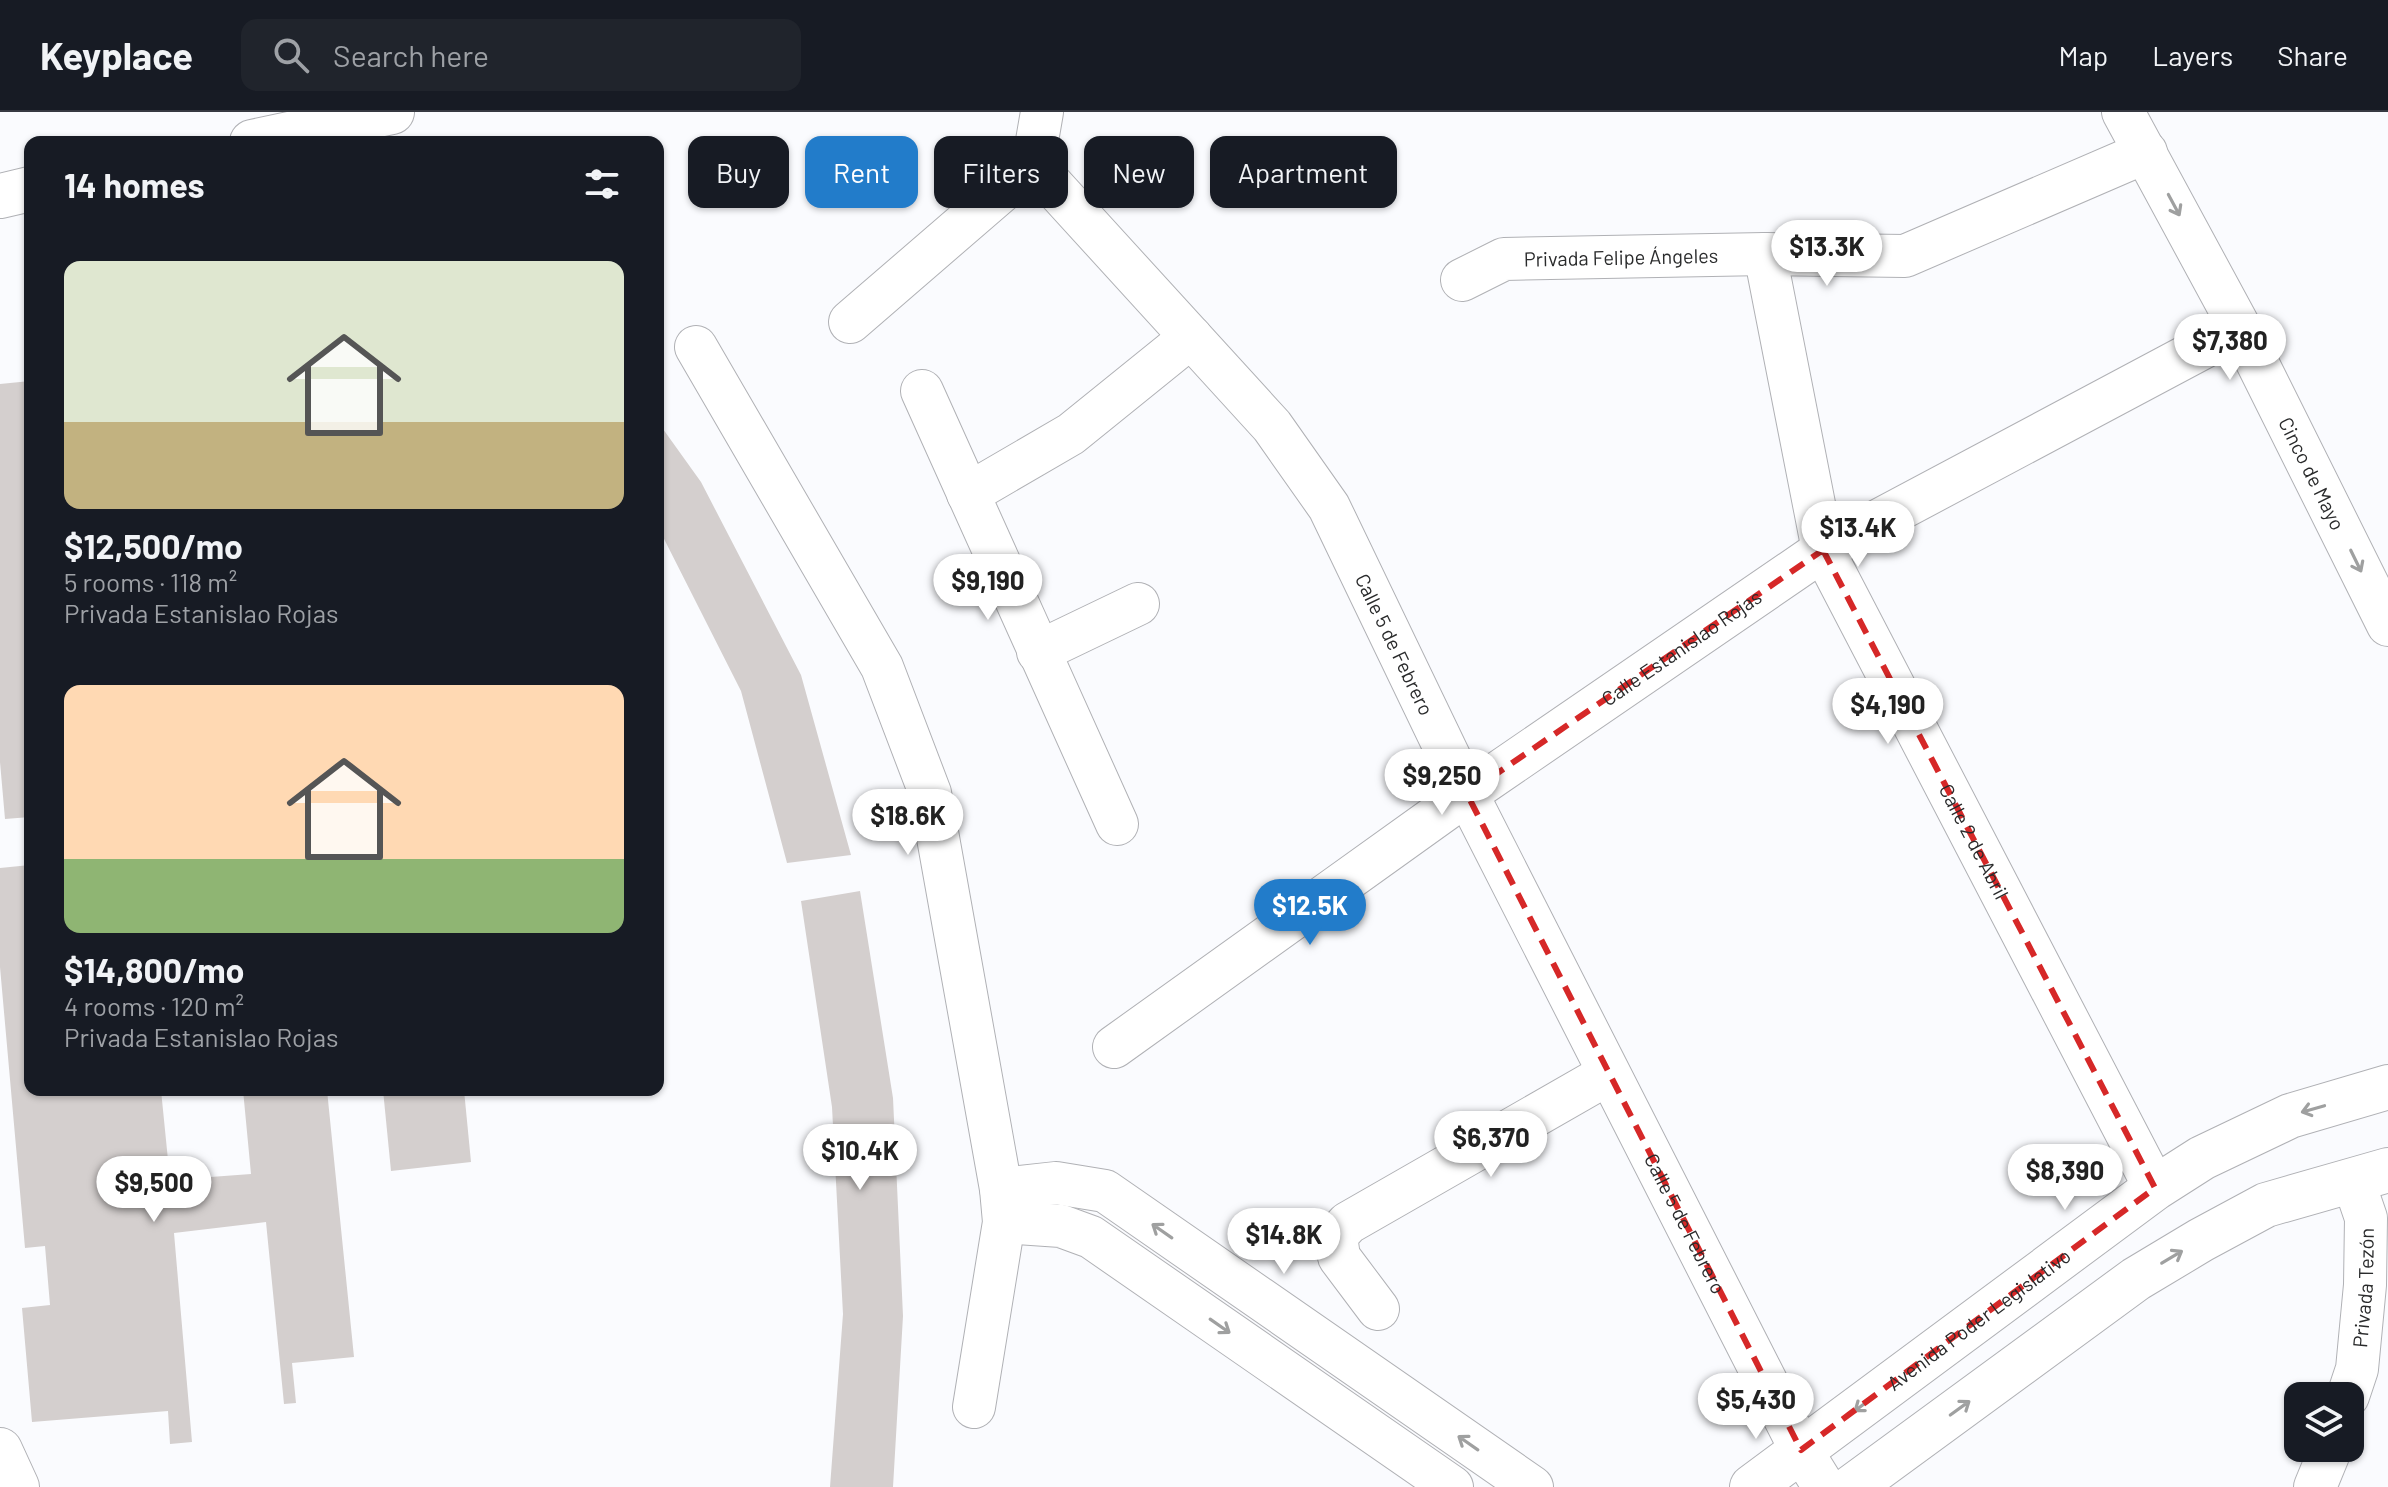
<!DOCTYPE html>
<html lang="en">
<head>
<meta charset="utf-8">
<style>
  body { margin:0; font-family:Barlow,sans-serif; background:#20242c; color:#f1f3f6; height:100vh; display:flex; flex-direction:column; font-size:30px; white-space:nowrap }
  * { box-sizing:border-box; margin:0 }
  p { font-size:26px; color:#9ea1a6 }
  .icon { flex:none; width:44px; height:44px; fill:none; stroke:currentColor; stroke-width:2; stroke-linecap:round; stroke-linejoin:round }
  .map { position:relative; flex:1; overflow:hidden }
  .details { position:absolute; left:24px; top:24px; width:640px; height:960px; display:flex; flex-direction:column; background:#171b24; border-radius:16px; box-shadow:0 2px 6px #0004 }
  .details>* { flex:none }
  .top-card { position:absolute; left:688px; top:24px; width:760px; height:72px; display:flex; gap:16px }
  .buttons { position:absolute; left:2284px; top:1270px; display:grid; gap:16px }
  .buttons a { display:grid; place-items:center; width:80px; height:80px; border-radius:16px; background:#171b24; box-shadow:0 2px 6px #0004; font-size:40px }
  .price { position:absolute; translate:-50% -68px; padding:0 18px; border-radius:28px; background:#fff; color:#222; font-size:26px; line-height:52px; filter:drop-shadow(0 2px 4px #0008) }
  .price::after { content:''; position:absolute; left:50%; top:48px; width:24px; height:18px; margin-left:-12px; background:inherit; clip-path:polygon(0 0,100% 0,50% 100%) }
  .price.on { background:#227cca; color:#fff }
  ul { padding:0; list-style:none }
  li { display:grid; align-content:center; gap:16px; height:424px; padding:0 40px }
  li span { display:grid; place-items:center; height:248px; border-radius:16px; color:#555 }
  li>.icon { margin-inline-start:auto }
  span .icon { width:144px; height:144px; fill:#fffc; stroke-width:1 }
  li b { font-size:34px }
  h2 { display:flex; justify-content:space-between; align-items:center; height:96px; padding:0 40px; font-size:34px }
  .chip { padding:0 28px; border-radius:16px; background:#171b24; box-shadow:0 2px 6px #0004; font-size:28px; line-height:72px }
  .chip.on { background:#227cca; color:#fff }
  header { display:flex; align-items:center; gap:48px; box-sizing:border-box; height:112px; padding:0 40px; background:#171b24; border-bottom:2px solid #363941 }
  header strong { font-size:38px }
  nav { display:flex; gap:44px; margin-inline-start:auto; font-size:28px }
  .search { width:560px; height:72px; background:#20242c; display:flex; align-items:center; gap:20px; box-sizing:border-box; padding:0 28px; border-radius:16px; color:#9ea1a6; font-size:30px }
  .map>svg:first-child { display:block }
  .building { fill:#d4cfce }
  .lines { fill:none; stroke-linecap:round; stroke-linejoin:round }
  .minor-casing { stroke:#b0b1b5; stroke-width:44 }
  .tertiary-casing { stroke:#b0b1b5; stroke-width:46 }
  .secondary-casing { stroke:#b0b1b5; stroke-width:46 }
  .minor { stroke:#fff; stroke-width:42 }
  .tertiary { stroke:#fff; stroke-width:44 }
  .secondary { stroke:#fff; stroke-width:44 }
  .oneway { stroke:#9fa0a0 }
  .marked { fill:none; stroke:#d62828; stroke-width:6; stroke-dasharray:16 10; stroke-linejoin:round }
  .labels { text-anchor:middle; dominant-baseline:central; stroke-width:7; stroke-linejoin:round; paint-order:stroke }
  .street-label { font-size:20px; fill:#2a2b2c; stroke:#fafbfe }
</style>
</head>
<body>
<header>
<strong>Keyplace</strong>
<div class="search"><svg class="icon" aria-label="search" viewBox="0 0 24 24"><circle cx="10" cy="10" r="6"/><path d="M15 15l6 6"/></svg>Search here</div>
<nav><a>Map</a><a>Layers</a><a>Share</a></nav>
</header>
<div class="map">
<svg width="2388" height="1375" viewBox="0 0 2388 1375">
  <rect width="100%" height="100%" fill="#fafbfe"/>
  <g class="building">
    <polygon points="30,269 30,705 5,707 0,650 0,272"/>
    <polygon points="658,310 701,370 801,563 851,743 787,751 741,579 658,415"/>
    <polygon points="30,753 30,978 161,978 170,1068 251,1062 243,978 327,978 354,1245 292,1251 296,1291 284,1292 266,1110 174,1121 192,1330 170,1332 168,1299 32,1310 22,1196 50,1193 45,1134 25,1136 0,855 0,756"/>
    <polygon points="860,779 893,986 903,1204 893,1375 830,1375 843,1202 832,995 801,789"/>
    <polygon points="383,978 464,978 471,1050 391,1059"/>
  </g>
  <g class="lines">
    <defs>
      <g id="minor">
        <path id="s1" d="M2123 0 2240 216 2388 513"/>
        <path id="s2" d="M1033 52 1272 314 1329 395 1467 682 1801 1338 1824 1375"/>
        <polyline points="1033,52 1042,0"/>
        <path id="s3" d="M1765 142 1823 438 2155 1076"/>
        <path id="s4" d="M1462 168 1504 147 1765 142 1905 144 2146 40"/>
        <polyline points="850,210 1033,52"/>
        <polyline points="696,235 882,555 930,681 1001,1077 1004,1110 974,1295"/>
        <polyline points="922,279 1117,712"/>
        <polyline points="968,382 1071,322 1191,225"/>
        <polyline points="1038,540 1138,492"/>
        <path id="s5" d="M1114 935 1467 682 1823 438 2240 216"/>
        <polyline points="1001,1077 1056,1071 1105,1079 1532,1375"/>
        <polyline points="1004,1110 1061,1114 1091,1125 1452,1375"/>
        <polyline points="1378,1197 1339,1145 1336,1124 1348,1111 1608,962"/>
        <path id="s6" d="M2348 1284 2357 1257 2365 1173 2366 1106 2353 1068"/>
        <polyline points="2315,1375 2331,1336"/>
      </g>
      <g id="tertiary">
        <polyline points="252,30 392,0"/>
        <polyline points="0,84 30,77"/>
        <polyline points="0,1338 17,1375"/>
      </g>
      <g id="secondary">
        <path id="s7" d="M1752 1375 2155 1076 2202 1046 2290 1004 2388 975"/>
        <polyline points="1852,1375 2136,1167 2201,1128 2266,1093 2388,1058"/>
      </g>
    </defs>
    <use href="#minor" class="minor-casing"/>
    <use href="#tertiary" class="tertiary-casing"/>
    <use href="#secondary" class="secondary-casing"/>
    <use href="#minor" class="minor"/>
    <use href="#tertiary" class="tertiary"/>
    <use href="#secondary" class="secondary"/>
  </g>
  <defs><path id="oneway-shaft" d="M-6 0H5M1.5-3L5.5 0L1.5 3" fill="none" stroke-width="1.6" stroke-linecap="round" stroke-linejoin="round" transform="scale(2)"/></defs>
  <g class="oneway">
    <use href="#oneway-shaft" transform="translate(2174 93) rotate(62)"/>
    <use href="#oneway-shaft" transform="translate(2356 449) rotate(64)"/>
    <use href="#oneway-shaft" transform="translate(2313 997) rotate(164)"/>
    <use href="#oneway-shaft" transform="translate(1162 1119) rotate(-145)"/>
    <use href="#oneway-shaft" transform="translate(2172 1145) rotate(-31)"/>
    <use href="#oneway-shaft" transform="translate(1220 1214) rotate(35)"/>
    <use href="#oneway-shaft" transform="translate(1864 1292) rotate(143)"/>
    <use href="#oneway-shaft" transform="translate(1960 1296) rotate(-36)"/>
    <use href="#oneway-shaft" transform="translate(1468 1331) rotate(-145)"/>
  </g>
  <path class="marked" d="M1823 438 2155 1076 1801 1338 1467 682Z"/>
  <g class="labels">
    <g class="street-label">
      <text stroke="none"><textPath href="#s4" startOffset="164">Privada Felipe Ángeles</textPath></text>
      <text stroke="none"><textPath href="#s1" startOffset="408">Cinco de Mayo</textPath></text>
      <text stroke="none"><textPath href="#s2" startOffset="606">Calle 5 de Febrero</textPath></text>
      <text stroke="none"><textPath href="#s5" startOffset="694">Calle Estanislao Rojas</textPath></text>
      <text stroke="none"><textPath href="#s3" startOffset="630">Calle 2 de Abril</textPath></text>
      <text stroke="none"><textPath href="#s2" startOffset="1254">Calle 5 de Febrero</textPath></text>
      <text stroke="none"><textPath href="#s6" startOffset="110">Privada Tezón</textPath></text>
      <text stroke="none"><textPath href="#s7" startOffset="282">Avenida Poder Legislativo</textPath></text>
    </g>
  </g>
</svg>
<div class="buttons">
<a><svg class="icon" aria-label="layers" viewBox="0 0 24 24"><path d="M12 4l9 5-9 5-9-5zM3 14l9 5 9-5"/></svg></a>
</div>
<b class="price" style="left:1827px;top:176px">$13.3K</b>
<b class="price" style="left:2230px;top:270px">$7,380</b>
<b class="price" style="left:1858px;top:457px">$13.4K</b>
<b class="price" style="left:988px;top:510px">$9,190</b>
<b class="price" style="left:1888px;top:634px">$4,190</b>
<b class="price" style="left:1442px;top:705px">$9,250</b>
<b class="price" style="left:908px;top:745px">$18.6K</b>
<b class="price on" style="left:1310px;top:835px">$12.5K</b>
<b class="price" style="left:1491px;top:1067px">$6,370</b>
<b class="price" style="left:860px;top:1080px">$10.4K</b>
<b class="price" style="left:2065px;top:1100px">$8,390</b>
<b class="price" style="left:154px;top:1112px">$9,500</b>
<b class="price" style="left:1284px;top:1164px">$14.8K</b>
<b class="price" style="left:1756px;top:1329px">$5,430</b>
<div class="top-card">
<a class="chip">Buy</a>
<a class="chip on">Rent</a>
<a class="chip">Filters</a>
<a class="chip">New</a>
<a class="chip">Apartment</a>
</div>
<section class="details">
<h2>14 homes<svg class="icon" aria-label="filters" viewBox="0 0 24 24"><path d="M4 7h16M4 17h16"/><circle cx="9" cy="7" r="2"/><circle cx="15" cy="17" r="2"/></svg></h2>
<ul>
<li><span style="background:linear-gradient(#dfe7d0 65%,#c2b280 0)"><svg class="icon" aria-label="home" viewBox="0 0 24 24"><path d="M3 11l9-7 9 7M6 9v11h12V9"/></svg></span><div><b>$12,500/mo</b><p>5 rooms · 118 m²</p><p>Privada Estanislao Rojas</p></div></li>
<li><span style="background:linear-gradient(#ffd9b3 70%,#8fb573 0)"><svg class="icon" aria-label="home" viewBox="0 0 24 24"><path d="M3 11l9-7 9 7M6 9v11h12V9"/></svg></span><div><b>$14,800/mo</b><p>4 rooms · 120 m²</p><p>Privada Estanislao Rojas</p></div></li>
</ul>
</section>
</div>
</body>
</html>
